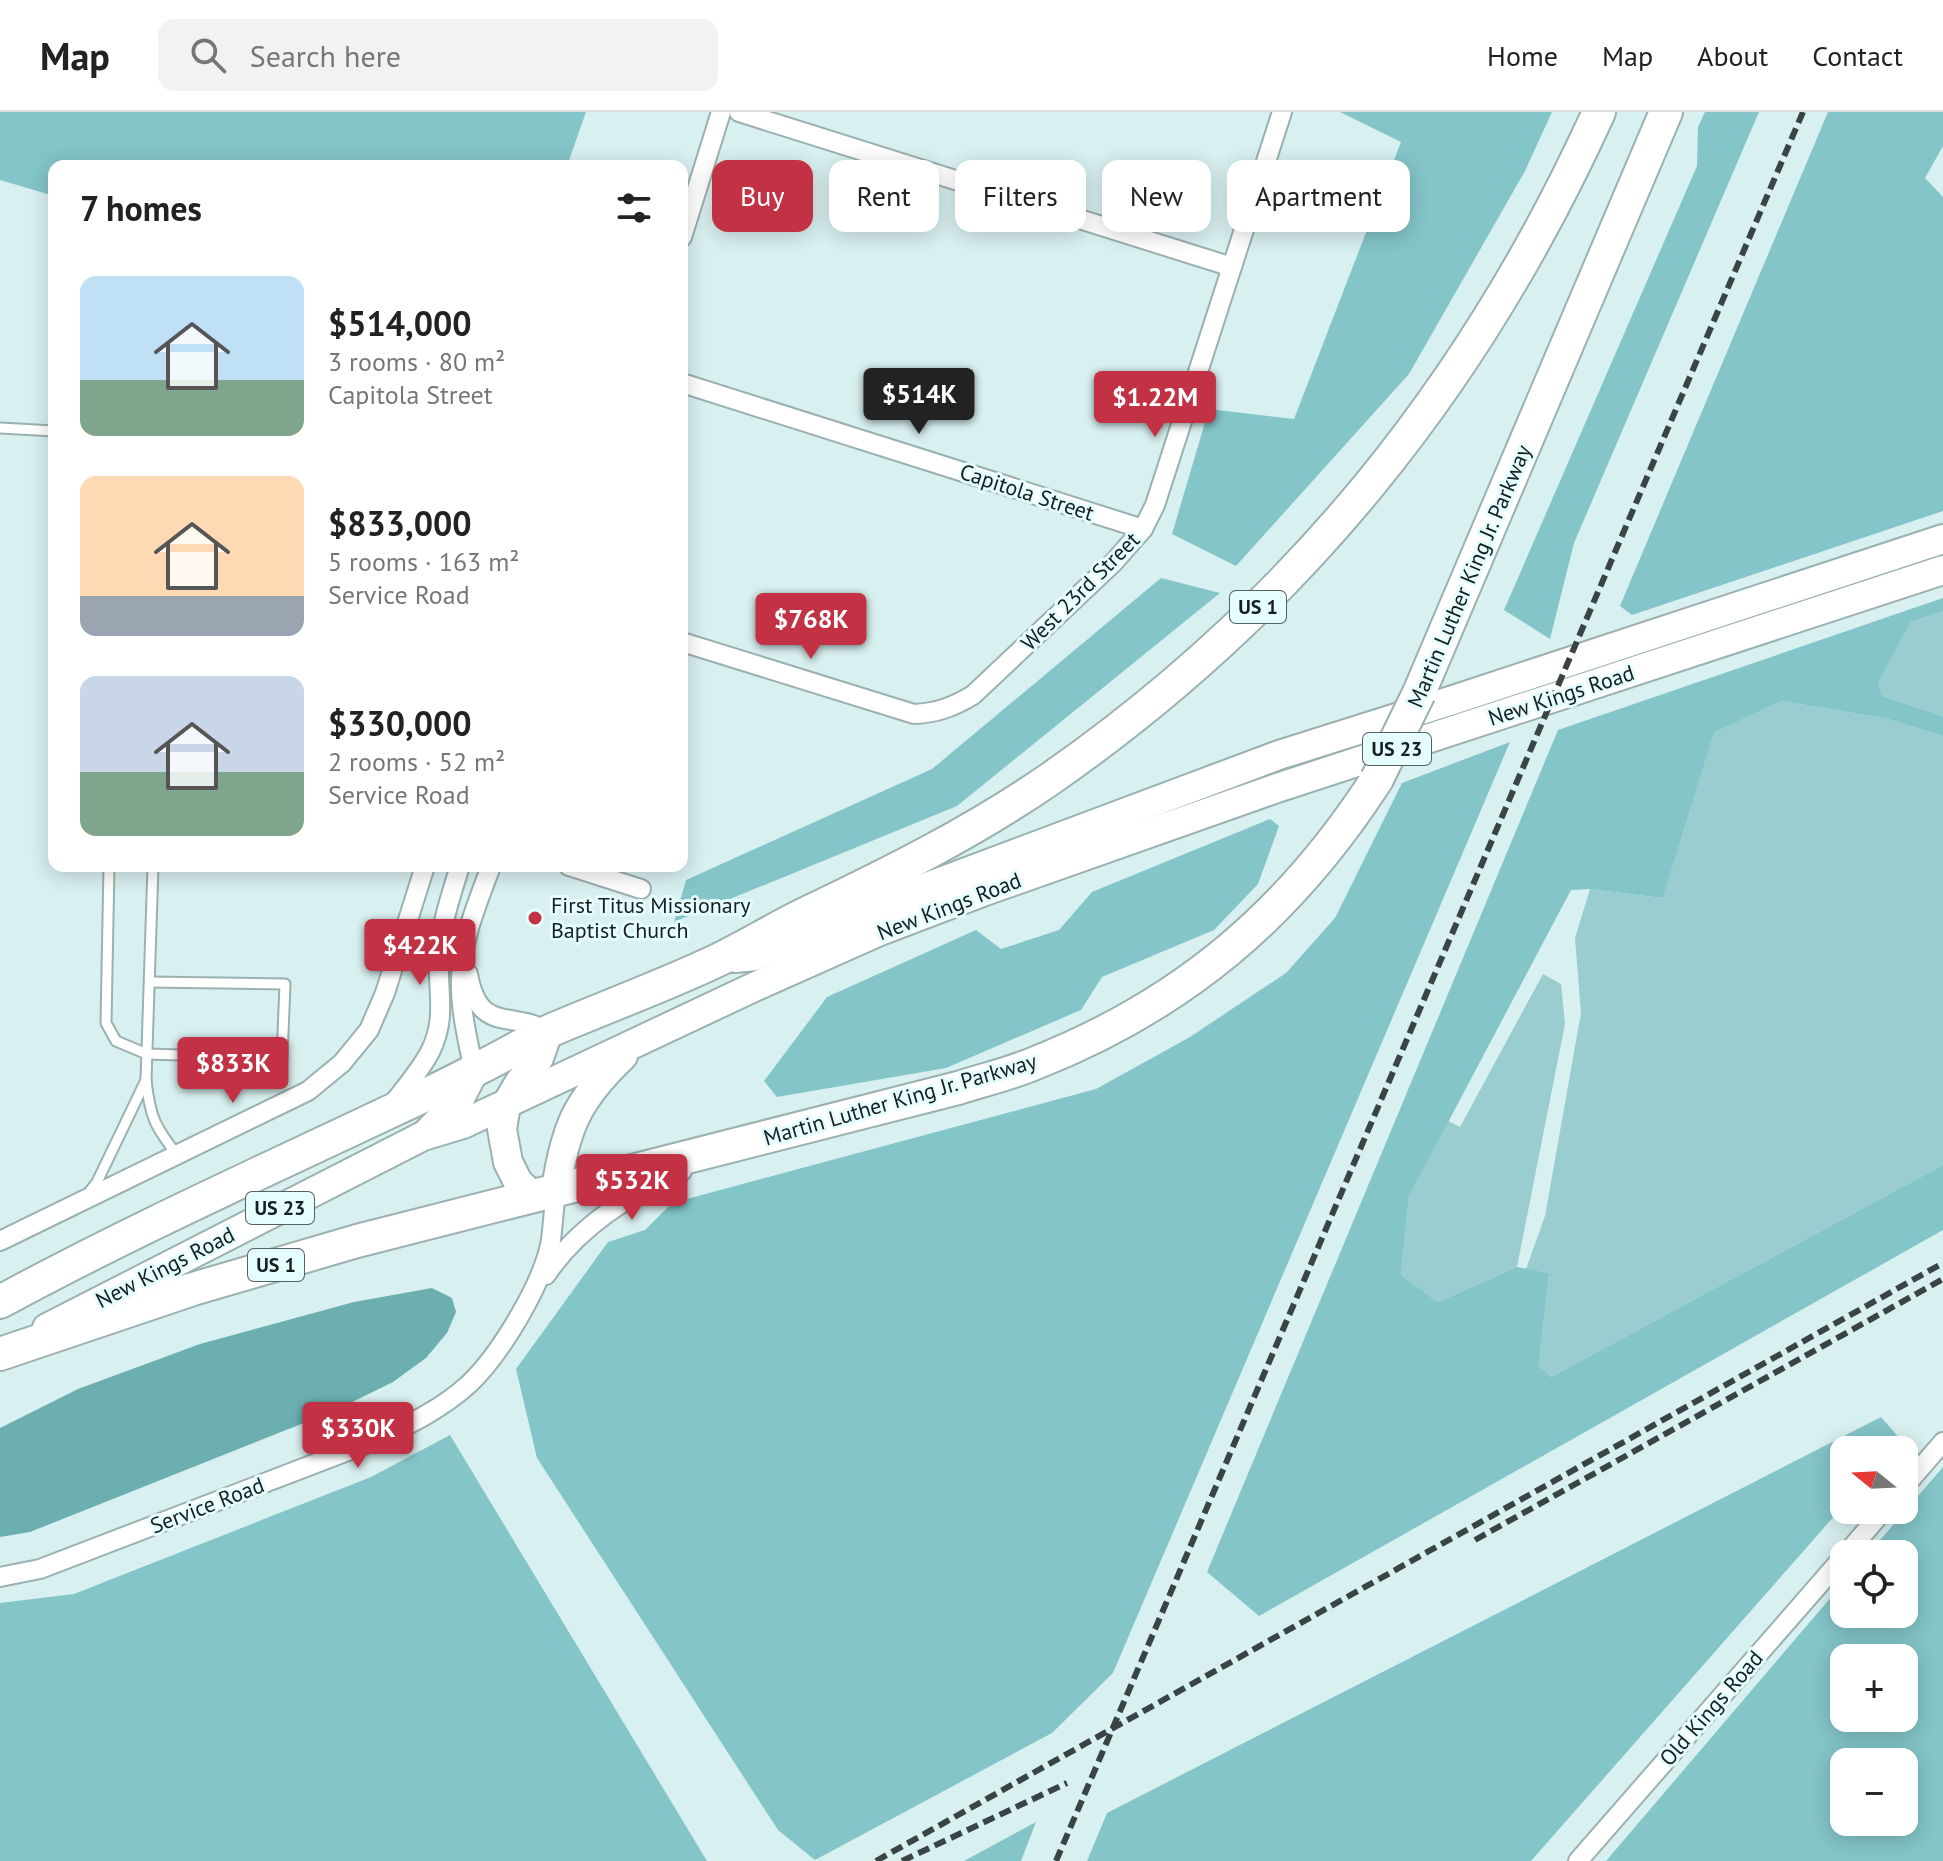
<!DOCTYPE html>
<html lang="en">
<head>
<meta charset="utf-8">
<style>
  body { margin:0; font-family:"PT Sans",sans-serif; background:#f2f2f2; color:#222; height:100vh; display:flex; flex-direction:column; font-size:30px; white-space:nowrap }
  * { box-sizing:border-box; margin:0 }
  p { font-size:26px; color:#767676 }
  .icon { flex:none; width:44px; height:44px; fill:none; stroke:currentColor; stroke-width:2; stroke-linecap:round; stroke-linejoin:round }
  .map { position:relative; flex:1; overflow:hidden }
  .side { position:absolute; left:48px; top:48px; width:640px; height:712px; display:flex; flex-direction:column; background:#fff; border-radius:16px; box-shadow:0 4px 20px #0003 }
  .side>* { flex:none }
  .banner { position:absolute; left:712px; top:48px; width:760px; height:72px; display:flex; gap:16px }
  .needle { width:52px; rotate:288deg }
  .controls { position:absolute; left:1830px; top:1324px; display:grid; gap:16px }
  .controls a { display:grid; place-items:center; width:88px; height:88px; border-radius:16px; background:#fff; box-shadow:0 4px 20px #0003; font-size:40px }
  .price { position:absolute; translate:-50% -68px; padding:0 18px; border-radius:8px; background:#c23244; color:#fff; font-size:26px; line-height:52px; filter:drop-shadow(0 2px 4px #0008) }
  .price::after { content:''; position:absolute; left:50%; top:48px; width:24px; height:18px; margin-left:-12px; background:inherit; clip-path:polygon(0 0,100% 0,50% 100%) }
  .price.active { background:#222; color:#fff }
  ul { padding:0; list-style:none }
  li { display:flex; align-items:center; gap:24px; height:200px; padding:0 32px }
  li span { display:grid; place-items:center; flex:none; width:224px; height:160px; border-radius:16px; color:#555 }
  li>.icon { margin-inline-start:auto }
  span .icon { width:96px; height:96px; fill:#fffc; stroke-width:1 }
  li b { font-size:34px }
  h2 { display:flex; justify-content:space-between; align-items:center; height:96px; padding:0 32px; font-size:34px }
  .chip { padding:0 28px; border-radius:16px; background:#fff; box-shadow:0 4px 20px #0003; font-size:28px; line-height:72px }
  .chip.active { background:#c23244; color:#fff }
  header { display:flex; align-items:center; gap:48px; box-sizing:border-box; height:112px; padding:0 40px; background:#fff; border-bottom:2px solid #e0e0e0 }
  header strong { font-size:38px }
  nav { display:flex; gap:44px; margin-inline-start:auto; font-size:28px }
  .search { width:560px; height:72px; background:#f2f2f2; display:flex; align-items:center; gap:20px; box-sizing:border-box; padding:0 28px; border-radius:16px; color:#767676; font-size:30px }
  .map>svg:first-child { display:block }
  .green { fill:#9acdcf }
  .forest { fill:#83c5c8; fill-rule:evenodd }
  .water { fill:#6cafb1 }
  .lines { fill:none; stroke-linecap:round; stroke-linejoin:round }
  .lane-casing { stroke:#9bb0b1; stroke-width:13 }
  .street-casing { stroke:#9bb0b1; stroke-width:22 }
  .primary-casing { stroke:#9bb0b1; stroke-width:32 }
  .highway-casing { stroke:#9bb0b1; stroke-width:36 }
  .lane { stroke:#fff; stroke-width:9 }
  .street { stroke:#fff; stroke-width:18 }
  .primary { stroke:#fff; stroke-width:28 }
  .highway { stroke:#fff; stroke-width:32 }
  .rail { stroke:#3a4445; stroke-width:6; stroke-dasharray:12 6; stroke-linecap:butt }
  .highway-bridge-casing { stroke:#9bb0b1; stroke-width:36; stroke-linecap:butt }
  .highway-bridge { stroke:#fff; stroke-width:32 }
  .poi-dot { fill:#c23244; stroke:#e6fdfe; stroke-width:3 }
  .labels { text-anchor:middle; dominant-baseline:central; stroke-width:6; stroke-linejoin:round; paint-order:stroke }
  .shield { fill:#e6fdfe; stroke:#546162; stroke-width:2 }
  .shield-label { font-size:20px; font-weight:bold; fill:#161e1f }
  .street-label { font-size:22px; fill:#161e1f; stroke:#e6fdfe }
  .poi-label { font-size:22px; fill:#161e1f; stroke:#e6fdfe; text-anchor:start }
</style>
</head>
<body>
<header>
<strong>Map</strong>
<div class="search"><svg class="icon" aria-label="search" viewBox="0 0 24 24"><circle cx="10" cy="10" r="6"/><path d="M15 15l6 6"/></svg>Search here</div>
<nav><a>Home</a><a>Map</a><a>About</a><a>Contact</a></nav>
</header>
<div class="map">
<svg width="1943" height="1749" viewBox="0 0 1943 1749">
  <rect width="100%" height="100%" fill="#d9f0f0"/>
  <g class="green">
    <polygon points="1943,499 1943,604 1882,584 1878,571 1911,510"/>
    <polygon points="1781,589 1888,607 1943,624 1943,1053 1551,1265 1539,1253 1549,1161 1526,1157 1545,1104 1581,901 1575,826 1590,777 1663,786 1714,619"/>
    <polygon points="1543,862 1561,872 1565,912 1517,1155 1438,1190 1401,1163 1409,1084 1448,1009 1460,1015"/>
  </g>
  <g class="forest">
    <polygon points="0,0 586,0 567,54 54,54 54,84 0,68"/>
    <polygon points="1340,0 1552,0 1525,59 1409,262 1236,454 1172,422 1209,297 1294,307 1401,30"/>
    <polygon points="1705,0 1759,0 1574,431 1550,527 1504,498 1697,54 1698,15"/>
    <polygon points="1828,0 1943,0 1943,34 1925,66 1943,85 1943,399 1632,503 1620,494"/>
    <polygon points="1161,466 1220,481 957,694 674,810 686,768 932,657"/>
    <polygon points="1943,486 1943,499 1911,510 1878,571 1882,584 1943,604 1943,624 1888,607 1781,589 1714,620 1663,786 1590,777 1571,778 1409,1084 1401,1163 1438,1190 1517,1155 1549,1161 1539,1253 1551,1265 1943,1053 1943,1118 1259,1504 1207,1460 1558,618"/>
    <polygon points="1510,630 1113,1561 1052,1621 815,1748 778,1718 537,1346 516,1257 608,1130 645,1118 672,1091 1096,977 1190,925 1286,861 1335,806 1402,671"/>
    <polygon points="1270,707 1279,714 1258,772 1214,818 1102,865 1081,898 946,956 777,985 764,969 827,885 976,818 1001,837 1059,818 1092,780"/>
    <polygon points="1881,1305 1901,1328 1892,1338 1844,1338 1844,1393 1531,1749 1087,1749 1107,1701"/>
    <polygon points="450,1323 707,1749 0,1749 0,1491 74,1482 371,1365"/>
    <path d="M1943 1355V1749H1606L1844 1470V1502H1904V1442H1868ZM1844 1546H1904V1606H1844ZM1844 1650H1904V1710H1844Z"/>
    <polygon points="1036,1710 1021,1749 964,1749"/>
  </g>
  <polygon class="water" points="432,1176 452,1186 456,1200 447,1221 426,1246 393,1270 334,1299 30,1420 0,1425 0,1316 78,1277 200,1232 354,1190"/>
  <g class="lines">
    <defs>
      <g id="lane">
        <polyline points="0,316 54,319"/>
        <polyline points="109,754 106,911 116,929 147,942 282,946 285,872 150,870"/>
        <path d="M153 754 146 968C150 1005 155 1015 178 1044"/>
        <polyline points="90,1079 97,1070 146,968"/>
      </g>
      <g id="street">
        <polyline points="739,0 1232,155"/>
        <polyline points="682,125 721,0"/>
        <polyline points="682,271 1143,417"/>
        <path d="M682 530 914 602C937 601 953 595 973 583L1113 451 1143 417 1155 393 1282 0"/>
        <polyline points="569,754 641,777"/>
        <path d="M468 862C479 924 513 897 548 920"/>
        <path d="M474 959C468 929 460 898 461 867 461 828 478 790 491 754"/>
        <path d="M391 994C405 976 421 958 431 938 446 906 438 884 439 852 439 818 450 786 460 754"/>
        <polyline points="0,1129 308,979 342,951 369,918 385,881 425,754"/>
        <path d="M546 1163C578 1115 630 1082 682 1059"/>
        <polyline points="1904,1375 1943,1330"/>
        <polyline points="1846,1442 1884,1398"/>
        <path d="M0 1465 40 1457 379 1327C410 1312 443 1296 469 1272 500 1243 544 1170 551 1128 553 1112 554 1095 556 1078"/>
        <polyline points="1578,1749 1844,1444"/>
      </g>
      <g id="primary">
        <polyline points="735,846 755,844 924,776 1279,643 1453,588 1943,427"/>
        <polyline points="427,1021 459,988 474,959"/>
        <path d="M556 1078C565 1016 577 988 623 944"/>
        <polyline points="533,1084 518,1070 508,1050 502,1017 506,993 519,971 539,946 548,920"/>
        <polyline points="47,1216 423,1024 463,1012 754,875 880,819 985,779 1277,676 1943,458"/>
      </g>
      <g id="highway">
        <polyline points="1419,581 1666,0"/>
        <path d="M0 1190C127 1121 258 1062 389 1000 420 986 451 971 481 955 506 943 529 928 554 917 608 894 663 874 716 849 747 834 776 816 807 801 891 761 973 720 1050 667 1297 495 1475 273 1599 0"/>
        <path d="M0 1242 193 1177 357 1129 958 976C983 968 1009 962 1033 952 1183 893 1290 802 1377 667"/>
      </g>
    </defs>
    <use href="#lane" class="lane-casing"/>
    <use href="#street" class="street-casing"/>
    <use href="#primary" class="primary-casing"/>
    <use href="#highway" class="highway-casing"/>
    <use href="#lane" class="lane"/>
    <use href="#street" class="street"/>
    <use href="#primary" class="primary"/>
    <use href="#highway" class="highway"/>
    <g class="rail">
      <polyline points="1475,1428 1943,1167"/>
      <polyline points="876,1749 1943,1151"/>
      <polyline points="902,1749 1067,1671"/>
      <polyline points="1056,1749 1803,0"/>
    </g>
    <defs>
      <polyline id="highway-bridge" points="1377,667 1419,581"/>
    </defs>
    <use href="#highway-bridge" class="highway-bridge-casing"/>
    <use href="#highway-bridge" class="highway-bridge"/>
  </g>
  <circle class="poi-dot" cx="535" cy="806" r="8"/>
  <g class="labels">
    <g class="shield">
      <rect x="1230" y="479" width="56" height="32" rx="6"/>
      <rect x="1363" y="621" width="68" height="32" rx="6"/>
      <rect x="246" y="1080" width="68" height="32" rx="6"/>
      <rect x="248" y="1137" width="56" height="32" rx="6"/>
    </g>
    <g class="shield-label">
      <text x="1258" y="495">US 1</text>
      <text x="1397" y="637">US 23</text>
      <text x="280" y="1096">US 23</text>
      <text x="276" y="1153">US 1</text>
    </g>
    <g class="street-label">
      <text transform="translate(1027 380) rotate(18)">Capitola Street</text>
      <text transform="translate(1469 464) rotate(-67)">Martin Luther King Jr. Parkway</text>
      <text transform="translate(1080 479) rotate(-45)">West 23rd Street</text>
      <text transform="translate(1561 583) rotate(-18)">New Kings Road</text>
      <text transform="translate(949 794) rotate(-21)">New Kings Road</text>
      <text transform="translate(900 987) rotate(-16)">Martin Luther King Jr. Parkway</text>
      <text transform="translate(165 1155) rotate(-27)">New Kings Road</text>
      <text transform="translate(207 1393) rotate(-21)">Service Road</text>
      <text transform="translate(1711 1596) rotate(-49)">Old Kings Road</text>
    </g>
    <g class="poi-label">
      <text x="551" y="793">First Titus Missionary<tspan x="551" dy="25">Baptist Church</tspan></text>
    </g>
  </g>
</svg>
<div class="controls">
<a><svg class="needle" viewBox="-14 -14 28 28"><path d="M0-13l5 13h-10z" fill="#e53935"/><path d="M0 13l5-13h-10z" fill="#767676"/></svg></a>
<a><svg class="icon" aria-label="locate" viewBox="0 0 24 24"><circle cx="12" cy="12" r="6"/><path d="M12 2v4M12 18v4M2 12h4M18 12h4"/></svg></a>
<a>+</a>
<a>−</a>
</div>
<b class="price active" style="left:919px;top:324px">$514K</b>
<b class="price" style="left:1155px;top:327px">$1.22M</b>
<b class="price" style="left:811px;top:549px">$768K</b>
<b class="price" style="left:420px;top:875px">$422K</b>
<b class="price" style="left:233px;top:993px">$833K</b>
<b class="price" style="left:632px;top:1110px">$532K</b>
<b class="price" style="left:358px;top:1358px">$330K</b>
<div class="banner">
<a class="chip active">Buy</a>
<a class="chip">Rent</a>
<a class="chip">Filters</a>
<a class="chip">New</a>
<a class="chip">Apartment</a>
</div>
<section class="side">
<h2>7 homes<svg class="icon" aria-label="filters" viewBox="0 0 24 24"><path d="M4 7h16M4 17h16"/><circle cx="9" cy="7" r="2"/><circle cx="15" cy="17" r="2"/></svg></h2>
<ul>
<li><span style="background:linear-gradient(#bfe0f5 65%,#7fa58c 0)"><svg class="icon" aria-label="home" viewBox="0 0 24 24"><path d="M3 11l9-7 9 7M6 9v11h12V9"/></svg></span><div><b>$514,000</b><p>3 rooms · 80 m²</p><p>Capitola Street</p></div></li>
<li><span style="background:linear-gradient(#ffd9b3 75%,#9aa5b1 0)"><svg class="icon" aria-label="home" viewBox="0 0 24 24"><path d="M3 11l9-7 9 7M6 9v11h12V9"/></svg></span><div><b>$833,000</b><p>5 rooms · 163 m²</p><p>Service Road</p></div></li>
<li><span style="background:linear-gradient(#c9d6e8 60%,#7fa58c 0)"><svg class="icon" aria-label="home" viewBox="0 0 24 24"><path d="M3 11l9-7 9 7M6 9v11h12V9"/></svg></span><div><b>$330,000</b><p>2 rooms · 52 m²</p><p>Service Road</p></div></li>
</ul>
</section>
</div>
</body>
</html>
